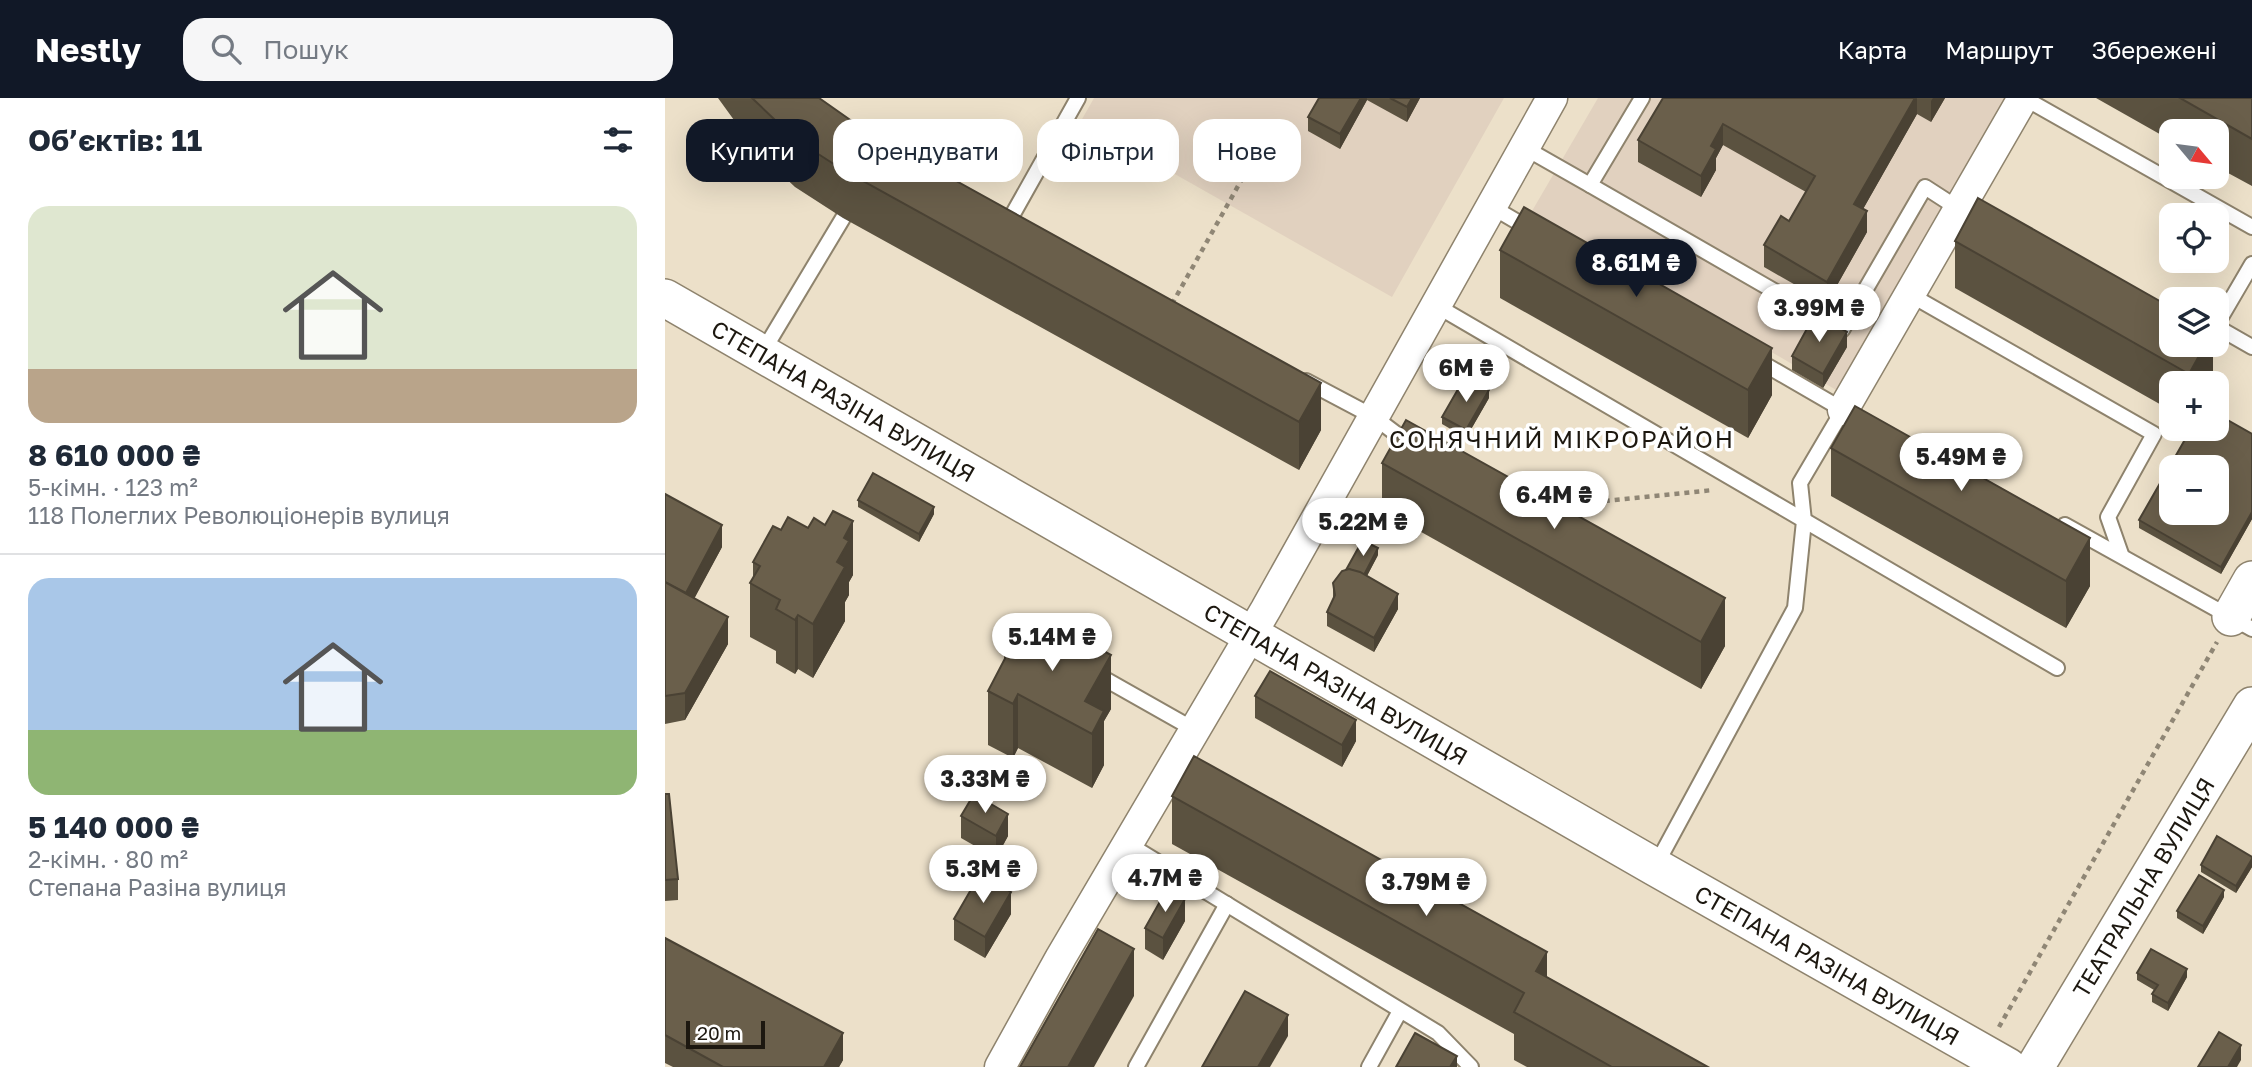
<!DOCTYPE html>
<html lang="uk">
<head>
<meta charset="utf-8">
<style>
  body { margin:0; font-family:"Golos Text",sans-serif; background:#f6f6f7; color:#1f2937; height:100vh; display:flex; flex-direction:column; font-size:26px; white-space:nowrap }
  * { box-sizing:border-box; margin:0 }
  p { font-size:23px; color:#747a83 }
  .icon { flex:none; width:38px; height:38px; fill:none; stroke:currentColor; stroke-width:2; stroke-linecap:round; stroke-linejoin:round }
  .map { position:relative; flex:1; overflow:hidden }
  .sheet { display:flex; flex-direction:column; background:#fff; width:665px }
  .sheet>* { flex:none }
  .banner { position:absolute; left:21px; top:21px; width:665px; height:63px; display:flex; gap:14px }
  .needle { width:46px; rotate:119deg }
  .buttons { position:absolute; left:1494px; top:21px; display:grid; gap:14px }
  .buttons a { display:grid; place-items:center; width:70px; height:70px; border-radius:14px; background:#fff; box-shadow:0 7px 28px #0002; font-size:35px }
  .scale { position:absolute; left:21px; bottom:18px; width:79px; box-sizing:border-box; padding-left:7px; border:4px solid #1d1810; border-top:0; font-size:19px; line-height:24px; white-space:nowrap; color:#1d1810; -webkit-text-stroke:5px #fff; paint-order:stroke }
  .price { position:absolute; translate:-50% -60px; padding:0 16px; border-radius:24px; background:#fff; color:#222; font-size:23px; line-height:46px; filter:drop-shadow(0 2px 4px #0008) }
  .price::after { content:''; position:absolute; left:50%; top:42px; width:21px; height:16px; margin-left:-10px; background:inherit; clip-path:polygon(0 0,100% 0,50% 100%) }
  .price.current { background:#111827; color:#fff }
  ul { padding:0; list-style:none }
  li { display:grid; align-content:center; gap:14px; height:371px; padding:0 28px }
  li+li { border-top:2px solid #e0e1e3 }
  li span { display:grid; place-items:center; height:217px; border-radius:21px; color:#555 }
  li>.icon { margin-inline-start:auto }
  span .icon { width:126px; height:126px; fill:#fffc; stroke-width:1 }
  li b { font-size:30px }
  h2 { display:flex; justify-content:space-between; align-items:center; height:84px; padding:0 28px; font-size:30px }
  .chip { padding:0 24px; border-radius:21px; background:#fff; box-shadow:0 7px 28px #0002; font-size:24px; line-height:63px }
  .chip.current { background:#111827; color:#fff }
  header { display:flex; align-items:center; gap:42px; box-sizing:border-box; height:98px; padding:0 35px; background:#111827; color:#fff }
  header strong { font-size:33px }
  nav { display:flex; gap:38px; margin-inline-start:auto; font-size:24px }
  .search { width:490px; height:63px; background:#f6f6f7; display:flex; align-items:center; gap:18px; box-sizing:border-box; padding:0 24px; border-radius:21px; color:#747a83; font-size:26px }
  main { display:flex; flex:1; min-height:0 }
  .map>svg:first-child { display:block }
  .education { fill:#e1d1bf }
  .lines { fill:none; stroke-linecap:round; stroke-linejoin:round }
  .service-casing { stroke:#8e836d; stroke-width:18 }
  .minor-casing { stroke:#8e836d; stroke-width:33 }
  .tertiary-casing { stroke:#8e836d; stroke-width:40 }
  .path { stroke:#8f8675; stroke-width:4.5; stroke-dasharray:5 5; stroke-linecap:butt }
  .service { stroke:#fff; stroke-width:14 }
  .minor { stroke:#fff; stroke-width:30 }
  .tertiary { stroke:#fff; stroke-width:37 }
  .wall { fill:#5b5240 }
  .shaded-wall { fill:#4a4234 }
  .building { fill:#6a5f4b; stroke:#4a4234; stroke-width:2; fill-rule:evenodd }
  .labels { text-anchor:middle; dominant-baseline:central; stroke-width:7; stroke-linejoin:round; paint-order:stroke }
  .street-label { font-size:23px; fill:#1d1810; stroke:#fff }
  .neighbourhood-label { font-size:24px; letter-spacing:2px; fill:#1d1810; stroke:#fff }
</style>
</head>
<body>
<header>
<strong>Nestly</strong>
<div class="search"><svg class="icon" aria-label="search" viewBox="0 0 24 24"><circle cx="10" cy="10" r="6"/><path d="M15 15l6 6"/></svg>Пошук</div>
<nav><a>Карта</a><a>Маршрут</a><a>Збережені</a></nav>
</header>
<main>
<section class="sheet">
<h2>Об’єктів: 11<svg class="icon" aria-label="filters" viewBox="0 0 24 24"><path d="M4 7h16M4 17h16"/><circle cx="9" cy="7" r="2"/><circle cx="15" cy="17" r="2"/></svg></h2>
<ul>
<li><span style="background:linear-gradient(#dfe7d0 75%,#b9a48a 0)"><svg class="icon" aria-label="home" viewBox="0 0 24 24"><path d="M3 11l9-7 9 7M6 9v11h12V9"/></svg></span><div><b>8 610 000 ₴</b><p>5-кімн. · 123 m²</p><p>118 Полеглих Революціонерів вулиця</p></div></li>
<li><span style="background:linear-gradient(#a9c7e8 70%,#8fb573 0)"><svg class="icon" aria-label="home" viewBox="0 0 24 24"><path d="M3 11l9-7 9 7M6 9v11h12V9"/></svg></span><div><b>5 140 000 ₴</b><p>2-кімн. · 80 m²</p><p>Степана Разіна вулиця</p></div></li>
</ul>
</section>
<div class="map">
<svg width="1587" height="969" viewBox="0 0 1587 969">
  <rect width="100%" height="100%" fill="#ece0c9"/>
  <g class="education">
    <polygon points="429,0 839,0 727,199 416,23"/>
    <polygon points="933,0 1350,0 1178,296 867,113"/>
  </g>
  <g class="lines">
    <defs>
      <g id="service">
        <polyline points="1359,0 1587,129"/>
        <polyline points="860,50 925,87 977,0"/>
        <polyline points="925,87 1177,232 1260,89 1294,111"/>
        <polyline points="827,109 868,133"/>
        <polyline points="344,123 413,0"/>
        <polyline points="1244,196 1489,336 1443,419 1456,456"/>
        <polyline points="772,208 1392,570"/>
        <polyline points="1552,226 1587,166"/>
        <polyline points="1552,229 1587,249"/>
        <polyline points="97,255 178,120"/>
        <polyline points="1092,262 1180,313"/>
        <polyline points="641,283 709,319 746,347"/>
        <polyline points="1400,427 1587,531"/>
        <polyline points="431,576 530,632"/>
        <polyline points="463,746 773,935 806,969"/>
        <polyline points="991,767 1130,510 1139,423 1135,385 1178,312"/>
        <polyline points="471,969 562,806"/>
        <polyline points="704,969 735,913"/>
      </g>
      <g id="minor">
        <polyline points="1178,312 1358,0"/>
        <polyline points="335,969 396,859 601,511 887,0"/>
      </g>
      <g id="tertiary">
        <path id="s1" d="M0 200 990 769 1343 969"/>
        <polyline points="1566,519 1587,482"/>
        <path id="s2" d="M1370 969 1587 608"/>
      </g>
    </defs>
    <use href="#service" class="service-casing"/>
    <use href="#minor" class="minor-casing"/>
    <use href="#tertiary" class="tertiary-casing"/>
    <g class="path">
      <polyline points="507,206 610,22"/>
      <polyline points="890,408 1048,392"/>
      <polyline points="1334,929 1552,544"/>
    </g>
    <use href="#service" class="service"/>
    <use href="#minor" class="minor"/>
    <use href="#tertiary" class="tertiary"/>
  </g>
  <g class="wall">
    <polygon points="53,0 154,0 201,33 656,332 634,372 178,120 130,89 90,51"/>
    <polygon points="654,0 755,0 742,24 702,2 675,51 643,33 643,19"/>
    <polygon points="998,0 1280,0 1266,24 1252,16 1198,111 1202,134 1162,205 1099,169 1099,147 1124,123 1141,94 1058,47 1051,60 1051,72 1036,99 973,64 973,42"/>
    <polygon points="1431,0 1587,0 1587,88 1552,69 1552,33 1507,33 1507,43"/>
    <polygon points="1290,143 1548,247 1548,281 1545,285 1507,285 1507,313 1290,190"/>
    <polygon points="835,152 1107,297 1083,340 835,200"/>
    <polygon points="1182,249 1158,290 1127,272 1127,258"/>
    <polygon points="824,300 801,340 777,326 777,319"/>
    <polygon points="1587,336 1587,421 1556,476 1474,430 1474,422"/>
    <polygon points="1166,350 1425,488 1401,530 1166,398"/>
    <polygon points="717,365 1060,548 1036,591 717,412"/>
    <polygon points="0,396 57,449 29,500 63,546 20,622 0,626"/>
    <polygon points="193,402 269,416 254,444 193,409"/>
    <polygon points="116,432 188,477 184,484 184,497 180,504 180,523 148,580 133,571 130,576 111,565 111,553 85,539 85,485 88,481 88,464"/>
    <polygon points="713,457 702,478 733,511 709,554 662,528 662,514 668,501 668,485 681,472"/>
    <polygon points="374,534 446,611 439,623 439,667 427,690 353,650 348,660 323,647 323,593 339,563 339,546"/>
    <polygon points="590,598 691,643 677,669 590,620"/>
    <polygon points="0,696 13,781 13,802 0,803"/>
    <polygon points="507,698 882,879 1043,969 862,969 849,962 849,936 507,746"/>
    <polygon points="296,718 343,738 331,760 296,740"/>
    <polygon points="1587,759 1587,769 1571,795 1536,774 1536,767"/>
    <polygon points="1559,799 1538,836 1512,820 1512,813"/>
    <polygon points="346,816 320,860 289,842 289,821"/>
    <polygon points="520,823 498,862 480,851 480,830"/>
    <polygon points="0,840 178,962 174,969 8,969 0,965"/>
    <polygon points="1472,875 1522,879 1503,913 1487,904 1487,896 1489,892 1472,882"/>
  </g>
  <g class="shaded-wall">
    <polygon points="696,0 702,0 702,2 675,51 675,36"/>
    <polygon points="747,0 755,0 742,24 742,9"/>
    <polygon points="1250,0 1252,0 1252,16 1189,127 1189,106"/>
    <polygon points="1268,0 1280,0 1266,24 1266,3"/>
    <polygon points="1058,26 1058,47 1051,60 1051,72 1036,99 1036,78 1046,48"/>
    <polygon points="1202,113 1202,134 1162,205 1162,184"/>
    <polygon points="1182,234 1182,249 1158,290 1158,276"/>
    <polygon points="1540,247 1548,247 1548,281 1545,285 1524,285 1524,276"/>
    <polygon points="1107,250 1107,297 1083,340 1083,292"/>
    <polygon points="656,285 656,332 634,372 634,324"/>
    <polygon points="824,292 824,300 801,340 801,332"/>
    <polygon points="269,409 269,416 254,444 254,436"/>
    <polygon points="1587,414 1587,421 1556,476 1556,469"/>
    <polygon points="188,423 188,477 184,484 184,497 180,504 180,523 148,580 148,526 172,464 179,440"/>
    <polygon points="57,427 57,449 20,518 20,497"/>
    <polygon points="1425,440 1425,488 1401,530 1401,483"/>
    <polygon points="713,450 713,457 696,489 696,482"/>
    <polygon points="733,496 733,511 709,554 709,540"/>
    <polygon points="1060,500 1060,548 1036,591 1036,544"/>
    <polygon points="133,517 133,571 130,576 130,522"/>
    <polygon points="63,519 63,546 20,622 20,595"/>
    <polygon points="446,557 446,611 439,623 439,667 427,690 427,636 420,603"/>
    <polygon points="353,596 353,650 348,660 348,606"/>
    <polygon points="691,622 691,643 677,669 677,647"/>
    <polygon points="343,716 343,738 331,760 331,738"/>
    <polygon points="1587,761 1587,769 1571,795 1571,788"/>
    <polygon points="1559,792 1559,799 1538,836 1538,828"/>
    <polygon points="346,794 346,816 320,860 320,839"/>
    <polygon points="520,801 520,823 498,862 498,840"/>
    <polygon points="469,851 469,898 429,969 403,969"/>
    <polygon points="882,854 882,902 871,873"/>
    <polygon points="1522,871 1522,879 1503,913 1503,905"/>
    <polygon points="623,917 623,938 605,969 593,969"/>
    <polygon points="178,935 178,962 174,969 159,969"/>
    <polygon points="1576,947 1576,962 1572,969 1563,969"/>
    <polygon points="792,958 792,969 785,969"/>
  </g>
  <g class="building">
    <polygon points="87,0 154,0 201,33 656,285 634,324 178,72 130,41"/>
    <polygon points="654,0 696,0 675,36 643,19"/>
    <polygon points="725,0 747,0 742,9"/>
    <polygon points="998,0 1250,0 1189,106 1202,113 1162,184 1099,147 1116,118 1124,123 1150,78 1058,26 1046,48 1051,51 1036,78 973,42"/>
    <polygon points="1515,0 1587,0 1587,41"/>
    <polygon points="1313,100 1507,210 1507,247 1540,247 1524,276 1290,143"/>
    <polygon points="859,109 1107,250 1083,292 835,152"/>
    <polygon points="1150,216 1182,234 1158,276 1127,258"/>
    <polygon points="800,279 824,292 801,332 777,319"/>
    <polygon points="1190,308 1425,440 1401,483 1166,350"/>
    <path d="M1552 316 1587 336V414L1556 469 1474 422 1526 331H1552ZM1507 369H1552V415H1507Z"/>
    <polygon points="741,322 1060,500 1036,544 717,365"/>
    <polygon points="208,375 269,409 254,436 193,402"/>
    <polygon points="0,396 57,427 21,495 0,484"/>
    <polygon points="168,413 188,423 179,440 184,443 172,464 180,469 148,526 133,517 130,522 111,511 115,502 85,485 95,468 88,464 108,428 116,432 123,419 143,430 149,420 160,427"/>
    <polygon points="696,445 703,445 713,450 699,477 684,471 681,472"/>
    <polygon points="684,471 695,474 733,496 709,540 662,514 670,497 668,485 677,473"/>
    <polygon points="0,484 63,519 20,595 0,598"/>
    <polygon points="352,522 374,534 377,528 396,538 400,532 446,557 420,603 439,613 427,636 353,596 348,606 323,593 346,549 339,546"/>
    <polygon points="605,573 691,622 677,647 590,598"/>
    <polygon points="529,658 882,854 871,873 1043,969 947,969 849,914 859,895 507,698"/>
    <polygon points="0,696 4,696 13,781 0,782"/>
    <polygon points="309,696 343,716 331,738 296,718"/>
    <polygon points="1552,738 1587,759 1587,761 1571,788 1536,767"/>
    <polygon points="315,776 346,794 320,839 289,821"/>
    <polygon points="1534,777 1559,792 1538,828 1512,813"/>
    <polygon points="502,791 520,801 498,840 480,830"/>
    <polygon points="433,831 469,851 403,969 355,969"/>
    <polygon points="0,840 178,935 159,969 58,969 0,937"/>
    <polygon points="1486,851 1522,871 1503,905 1487,896 1493,887 1472,875"/>
    <polygon points="580,893 623,917 593,969 537,969"/>
    <polygon points="1554,934 1576,947 1563,969 1533,969"/>
    <polygon points="750,935 792,958 785,969 731,969"/>
  </g>
  <g class="labels">
    <g class="street-label">
      <text stroke="none"><textPath href="#s1" startOffset="206">СТЕПАНА РАЗІНА ВУЛИЦЯ</textPath></text>
      <text stroke="none"><textPath href="#s1" startOffset="774">СТЕПАНА РАЗІНА ВУЛИЦЯ</textPath></text>
      <text stroke="none"><textPath href="#s2" startOffset="210">ТЕАТРАЛЬНА ВУЛИЦЯ</textPath></text>
      <text stroke="none"><textPath href="#s1" startOffset="1340">СТЕПАНА РАЗІНА ВУЛИЦЯ</textPath></text>
    </g>
    <g class="neighbourhood-label">
      <text x="897" y="340">СОНЯЧНИЙ МІКРОРАЙОН</text>
    </g>
  </g>
</svg>
<div class="buttons">
<a><svg class="needle" viewBox="-14 -14 28 28"><path d="M0-13l5 13h-10z" fill="#e53935"/><path d="M0 13l5-13h-10z" fill="#747a83"/></svg></a>
<a><svg class="icon" aria-label="locate" viewBox="0 0 24 24"><circle cx="12" cy="12" r="6"/><path d="M12 2v4M12 18v4M2 12h4M18 12h4"/></svg></a>
<a><svg class="icon" aria-label="layers" viewBox="0 0 24 24"><path d="M12 4l9 5-9 5-9-5zM3 14l9 5 9-5"/></svg></a>
<a>+</a>
<a>−</a>
</div>
<div class="scale">20 m</div>
<b class="price current" style="left:971px;top:201px">8.61M ₴</b>
<b class="price" style="left:1154px;top:246px">3.99M ₴</b>
<b class="price" style="left:801px;top:306px">6M ₴</b>
<b class="price" style="left:1296px;top:395px">5.49M ₴</b>
<b class="price" style="left:889px;top:433px">6.4M ₴</b>
<b class="price" style="left:698px;top:460px">5.22M ₴</b>
<b class="price" style="left:387px;top:575px">5.14M ₴</b>
<b class="price" style="left:320px;top:717px">3.33M ₴</b>
<b class="price" style="left:318px;top:807px">5.3M ₴</b>
<b class="price" style="left:500px;top:816px">4.7M ₴</b>
<b class="price" style="left:761px;top:820px">3.79M ₴</b>
<div class="banner">
<a class="chip current">Купити</a>
<a class="chip">Орендувати</a>
<a class="chip">Фільтри</a>
<a class="chip">Нове</a>
</div>
</div>
</main>
</body>
</html>
